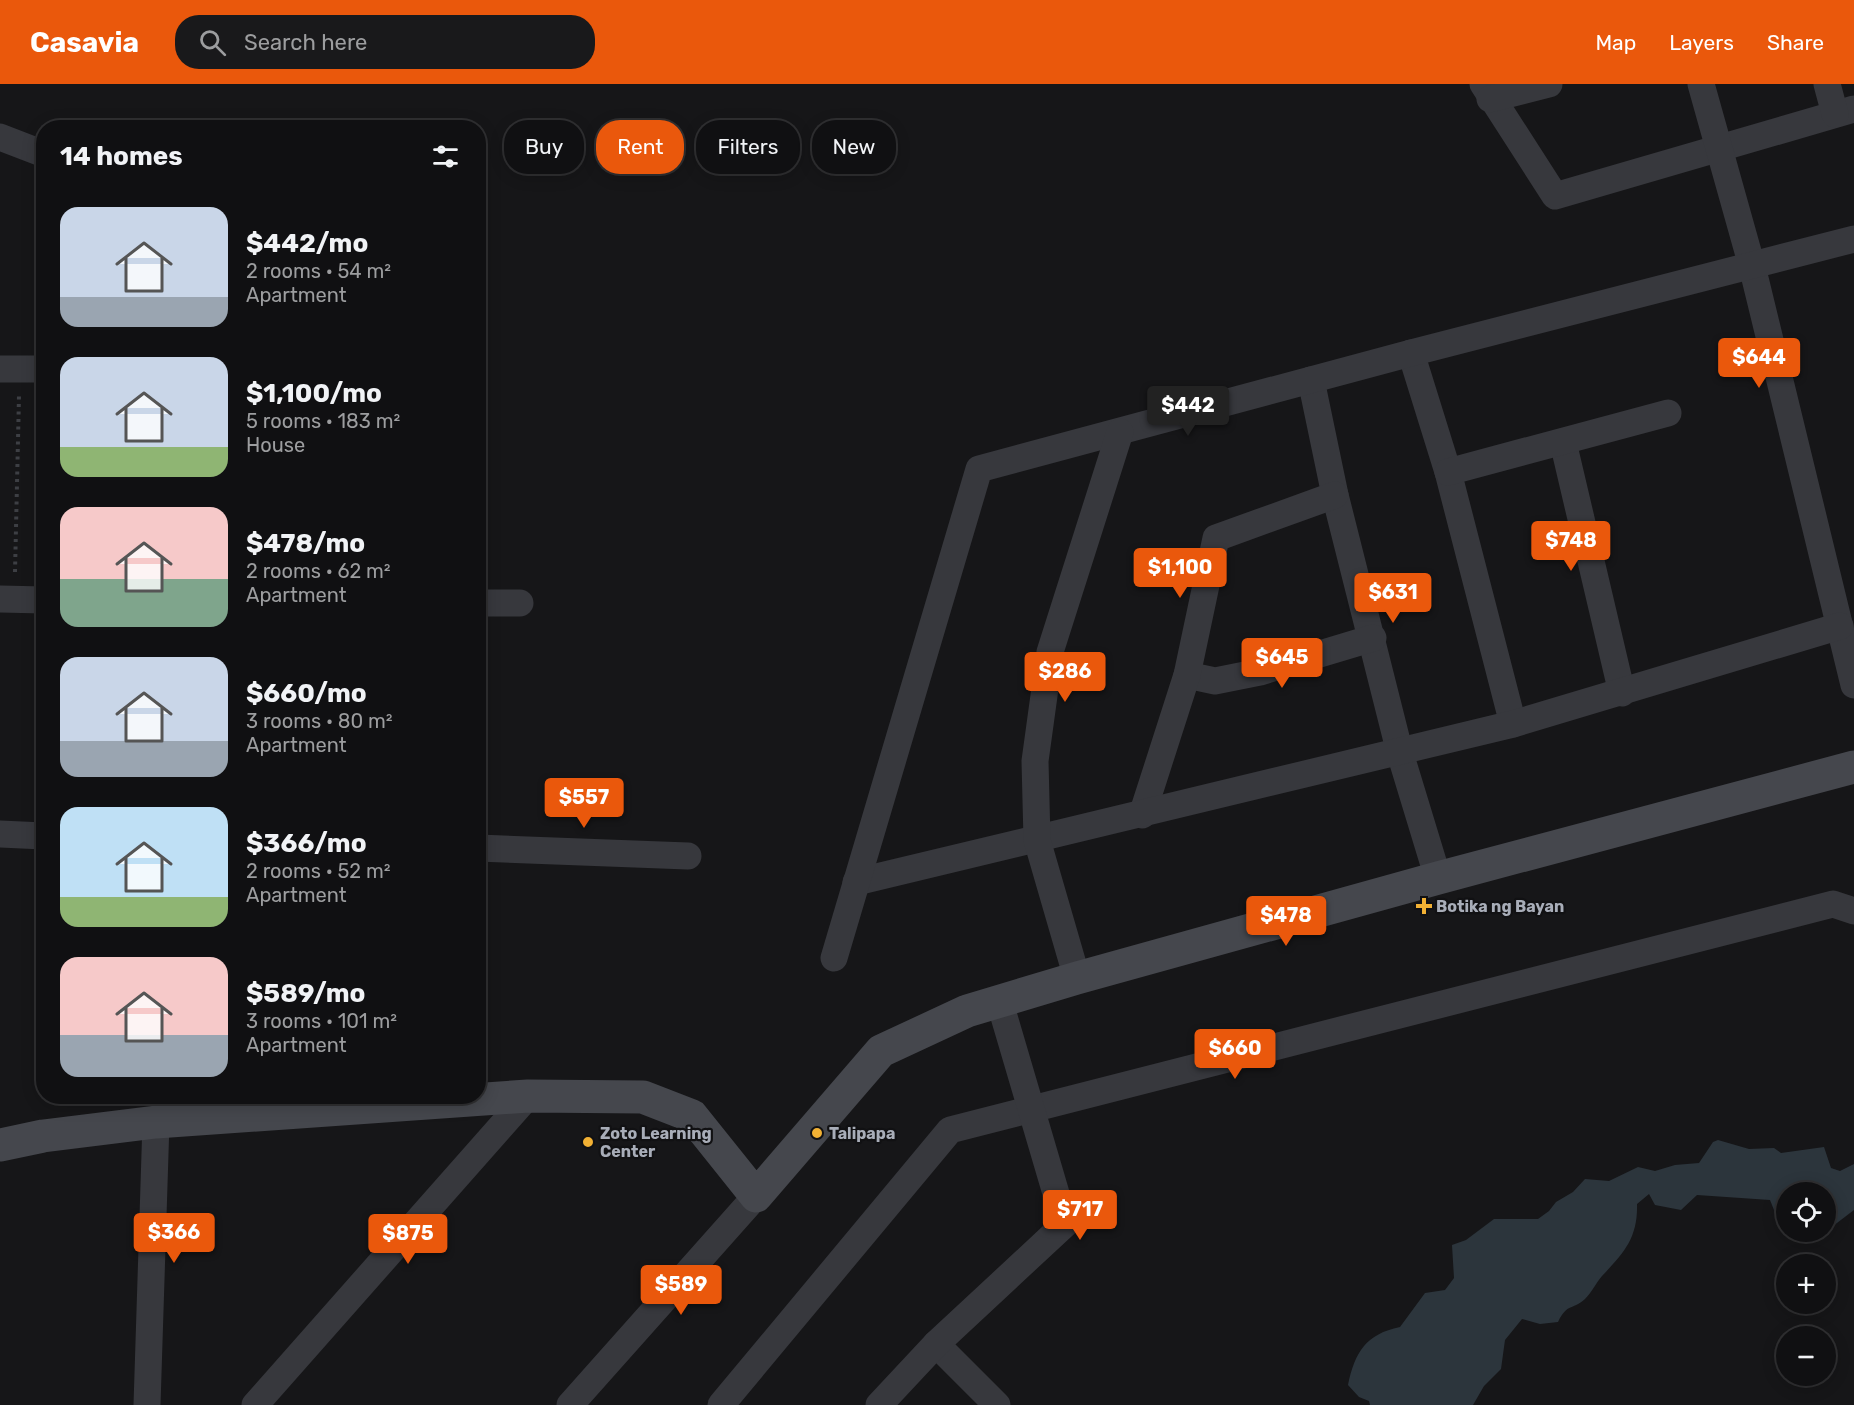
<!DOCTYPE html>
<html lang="en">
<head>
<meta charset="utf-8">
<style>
  body { margin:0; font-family:Rubik,sans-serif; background:#19191b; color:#f1f3f6; height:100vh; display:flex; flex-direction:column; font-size:22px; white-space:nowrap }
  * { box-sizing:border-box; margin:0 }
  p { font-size:20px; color:#9c9d9f }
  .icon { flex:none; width:33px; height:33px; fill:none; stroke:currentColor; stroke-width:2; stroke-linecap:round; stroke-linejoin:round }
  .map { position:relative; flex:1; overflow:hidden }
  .details { position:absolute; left:36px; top:36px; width:450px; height:984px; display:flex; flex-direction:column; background:#101012; border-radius:24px; box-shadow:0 3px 15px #0003,0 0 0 2px #303032 }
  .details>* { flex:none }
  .banner { position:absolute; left:504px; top:36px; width:570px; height:54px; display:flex; gap:12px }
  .fabs { position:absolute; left:1776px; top:1098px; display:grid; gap:12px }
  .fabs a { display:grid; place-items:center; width:60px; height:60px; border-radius:50%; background:#101012; box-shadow:0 3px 15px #0003,0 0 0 2px #303032; font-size:30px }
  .price { position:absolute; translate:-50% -51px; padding:0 14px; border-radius:6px; background:#ea580c; color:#fff; font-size:20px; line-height:39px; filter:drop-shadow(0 2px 3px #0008) }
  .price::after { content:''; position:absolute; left:50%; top:36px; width:18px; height:14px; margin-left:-9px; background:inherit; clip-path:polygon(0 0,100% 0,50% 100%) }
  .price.selected { background:#222; color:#fff }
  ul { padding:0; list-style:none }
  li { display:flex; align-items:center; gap:18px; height:150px; padding:0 24px }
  li span { display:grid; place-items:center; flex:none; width:168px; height:120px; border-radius:18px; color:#555 }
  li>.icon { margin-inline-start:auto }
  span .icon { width:72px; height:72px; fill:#fffc; stroke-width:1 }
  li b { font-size:26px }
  h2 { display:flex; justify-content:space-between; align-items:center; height:72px; padding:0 24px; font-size:26px }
  .tag { padding:0 21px; border-radius:24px; background:#101012; box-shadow:0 3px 15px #0003,0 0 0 2px #303032; font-size:21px; line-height:54px }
  .tag.selected { background:#ea580c; color:#fff }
  header { display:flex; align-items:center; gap:36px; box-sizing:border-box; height:84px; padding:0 30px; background:#ea580c; color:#fff }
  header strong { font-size:28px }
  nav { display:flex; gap:33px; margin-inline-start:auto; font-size:21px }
  .search { width:420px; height:54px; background:#19191b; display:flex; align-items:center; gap:15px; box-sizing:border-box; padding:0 21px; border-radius:24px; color:#9c9d9f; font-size:22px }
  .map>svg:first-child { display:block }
  .water { fill:#2c353c }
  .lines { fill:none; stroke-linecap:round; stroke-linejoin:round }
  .path { stroke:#3d3f44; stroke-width:4; stroke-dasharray:3 4.5; stroke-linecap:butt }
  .street { stroke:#37383d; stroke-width:27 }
  .secondary { stroke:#45474d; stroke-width:33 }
  .poi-dot { fill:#f2b134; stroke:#111113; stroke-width:2 }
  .labels { text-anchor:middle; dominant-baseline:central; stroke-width:4.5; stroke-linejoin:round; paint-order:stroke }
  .poi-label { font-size:16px; font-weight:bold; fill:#a8adb8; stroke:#111113; text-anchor:start }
</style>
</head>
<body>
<header>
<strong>Casavia</strong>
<div class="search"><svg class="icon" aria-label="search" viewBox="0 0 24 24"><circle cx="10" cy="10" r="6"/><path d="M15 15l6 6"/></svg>Search here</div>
<nav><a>Map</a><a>Layers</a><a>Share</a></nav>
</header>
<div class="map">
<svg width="1854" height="1321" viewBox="0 0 1854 1321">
  <rect width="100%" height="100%" fill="#161618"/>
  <path class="water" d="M1718 1056 1749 1065 1774 1064 1781 1069 1824 1063 1831 1084 1840 1087 1854 1080V1126L1833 1142 1826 1144V1108H1786V1142L1778 1136 1770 1116 1697 1111 1681 1126 1655 1121 1649 1110 1637 1120C1638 1154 1624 1169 1602 1192 1596 1199 1592 1208 1585 1215 1572 1227 1568 1218 1558 1238L1540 1240 1522 1235 1505 1256 1501 1285 1484 1302 1473 1321H1370L1369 1317 1359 1313 1348 1301C1355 1268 1366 1250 1400 1243L1425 1209 1445 1206 1454 1194 1452 1161 1466 1156 1494 1135H1538L1549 1127 1556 1118 1573 1108 1585 1095 1609 1097 1638 1083 1655 1087 1675 1081 1699 1079 1713 1058Z"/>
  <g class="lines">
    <polyline class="path" points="15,488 19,312"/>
    <g class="street">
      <polyline points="1483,0 1555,112 1854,25"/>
      <polyline points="1701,0 1752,182 1854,601"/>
      <polyline points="1827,0 1835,30"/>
      <polyline points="1490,15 1549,0"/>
      <polyline points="0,53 44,70"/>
      <polyline points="1411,269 1448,388 1513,640"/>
      <polyline points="0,285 44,285"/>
      <polyline points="1311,296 1335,411 1400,669 1438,794"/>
      <polyline points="1563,358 1622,609"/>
      <polyline points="1448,388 1668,329"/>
      <polyline points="0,515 44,516"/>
      <polyline points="478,519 520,519"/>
      <polyline points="1187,591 1215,597 1260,588 1373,554"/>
      <polyline points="1142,731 1187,591 1216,454 1335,411"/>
      <polyline points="0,750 44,752"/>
      <polyline points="478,764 688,772"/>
      <polyline points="856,798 1513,640 1840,542"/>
      <polyline points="834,874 979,385 1411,269 1854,155"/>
      <polyline points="1077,894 1037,756 1035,677 1050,568 1120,348"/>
      <polyline points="936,1260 997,1321"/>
      <polyline points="147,1321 156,1038"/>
      <polyline points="255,1321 528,1012"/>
      <polyline points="570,1321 756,1112"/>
      <polyline points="721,1321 950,1046 1833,820 1854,827"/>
      <polyline points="879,1321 936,1260 1065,1140 1000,919"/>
    </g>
    <polyline class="secondary" points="0,1061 43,1052 156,1038 528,1012 643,1013 692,1032 756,1112 881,967 967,927 1077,894 1438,794 1854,683"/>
  </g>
  <g class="poi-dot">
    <path d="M1421 813h6v6h6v6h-6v6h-6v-6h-6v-6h6z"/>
    <circle cx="817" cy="1049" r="6"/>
    <circle cx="588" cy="1058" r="6"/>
  </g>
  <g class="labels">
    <g class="poi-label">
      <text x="1436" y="822">Botika ng Bayan</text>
      <text x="600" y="1049">Zoto Learning<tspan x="600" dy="18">Center</tspan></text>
      <text x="829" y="1049">Talipapa</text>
    </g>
  </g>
</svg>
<div class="fabs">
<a><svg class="icon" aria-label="locate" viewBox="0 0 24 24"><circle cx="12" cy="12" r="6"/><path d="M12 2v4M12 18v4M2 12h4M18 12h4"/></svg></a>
<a>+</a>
<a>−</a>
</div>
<b class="price" style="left:1759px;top:305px">$644</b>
<b class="price selected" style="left:1188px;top:353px">$442</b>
<b class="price" style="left:1571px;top:488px">$748</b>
<b class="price" style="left:1180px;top:515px">$1,100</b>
<b class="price" style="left:1393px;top:540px">$631</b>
<b class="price" style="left:1282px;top:605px">$645</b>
<b class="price" style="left:1065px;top:619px">$286</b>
<b class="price" style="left:584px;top:745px">$557</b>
<b class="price" style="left:1286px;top:863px">$478</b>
<b class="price" style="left:1235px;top:996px">$660</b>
<b class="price" style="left:1080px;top:1157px">$717</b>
<b class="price" style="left:174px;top:1180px">$366</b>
<b class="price" style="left:408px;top:1181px">$875</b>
<b class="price" style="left:681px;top:1232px">$589</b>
<div class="banner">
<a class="tag">Buy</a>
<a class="tag selected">Rent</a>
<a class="tag">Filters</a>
<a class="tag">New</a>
</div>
<section class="details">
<h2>14 homes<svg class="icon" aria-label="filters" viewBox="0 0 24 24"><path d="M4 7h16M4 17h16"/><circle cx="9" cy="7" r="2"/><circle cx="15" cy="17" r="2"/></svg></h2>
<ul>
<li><span style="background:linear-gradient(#c9d6e8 75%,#9aa5b1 0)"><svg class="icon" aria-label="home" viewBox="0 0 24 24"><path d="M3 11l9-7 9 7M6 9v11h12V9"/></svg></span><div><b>$442/mo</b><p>2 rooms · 54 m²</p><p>Apartment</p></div></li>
<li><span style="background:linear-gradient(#c9d6e8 75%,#8fb573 0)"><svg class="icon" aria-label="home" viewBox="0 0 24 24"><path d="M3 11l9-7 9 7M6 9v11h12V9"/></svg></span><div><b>$1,100/mo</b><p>5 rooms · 183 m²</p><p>House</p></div></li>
<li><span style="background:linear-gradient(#f6c9c9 60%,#7fa58c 0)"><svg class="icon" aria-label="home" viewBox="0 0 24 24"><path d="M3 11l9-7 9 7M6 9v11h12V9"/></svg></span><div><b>$478/mo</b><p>2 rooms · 62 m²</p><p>Apartment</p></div></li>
<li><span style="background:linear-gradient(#c9d6e8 70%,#9aa5b1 0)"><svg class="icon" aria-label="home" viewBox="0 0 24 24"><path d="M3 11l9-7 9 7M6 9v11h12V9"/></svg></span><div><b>$660/mo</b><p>3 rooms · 80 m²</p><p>Apartment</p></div></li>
<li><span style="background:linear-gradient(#bfe0f5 75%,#8fb573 0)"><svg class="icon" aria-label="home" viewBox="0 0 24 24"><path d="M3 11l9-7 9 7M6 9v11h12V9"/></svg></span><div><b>$366/mo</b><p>2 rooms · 52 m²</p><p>Apartment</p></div></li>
<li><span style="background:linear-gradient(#f6c9c9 65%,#9aa5b1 0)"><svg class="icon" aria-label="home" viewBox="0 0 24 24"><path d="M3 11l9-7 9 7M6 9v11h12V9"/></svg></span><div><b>$589/mo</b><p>3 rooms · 101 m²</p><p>Apartment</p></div></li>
</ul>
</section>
</div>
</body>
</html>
